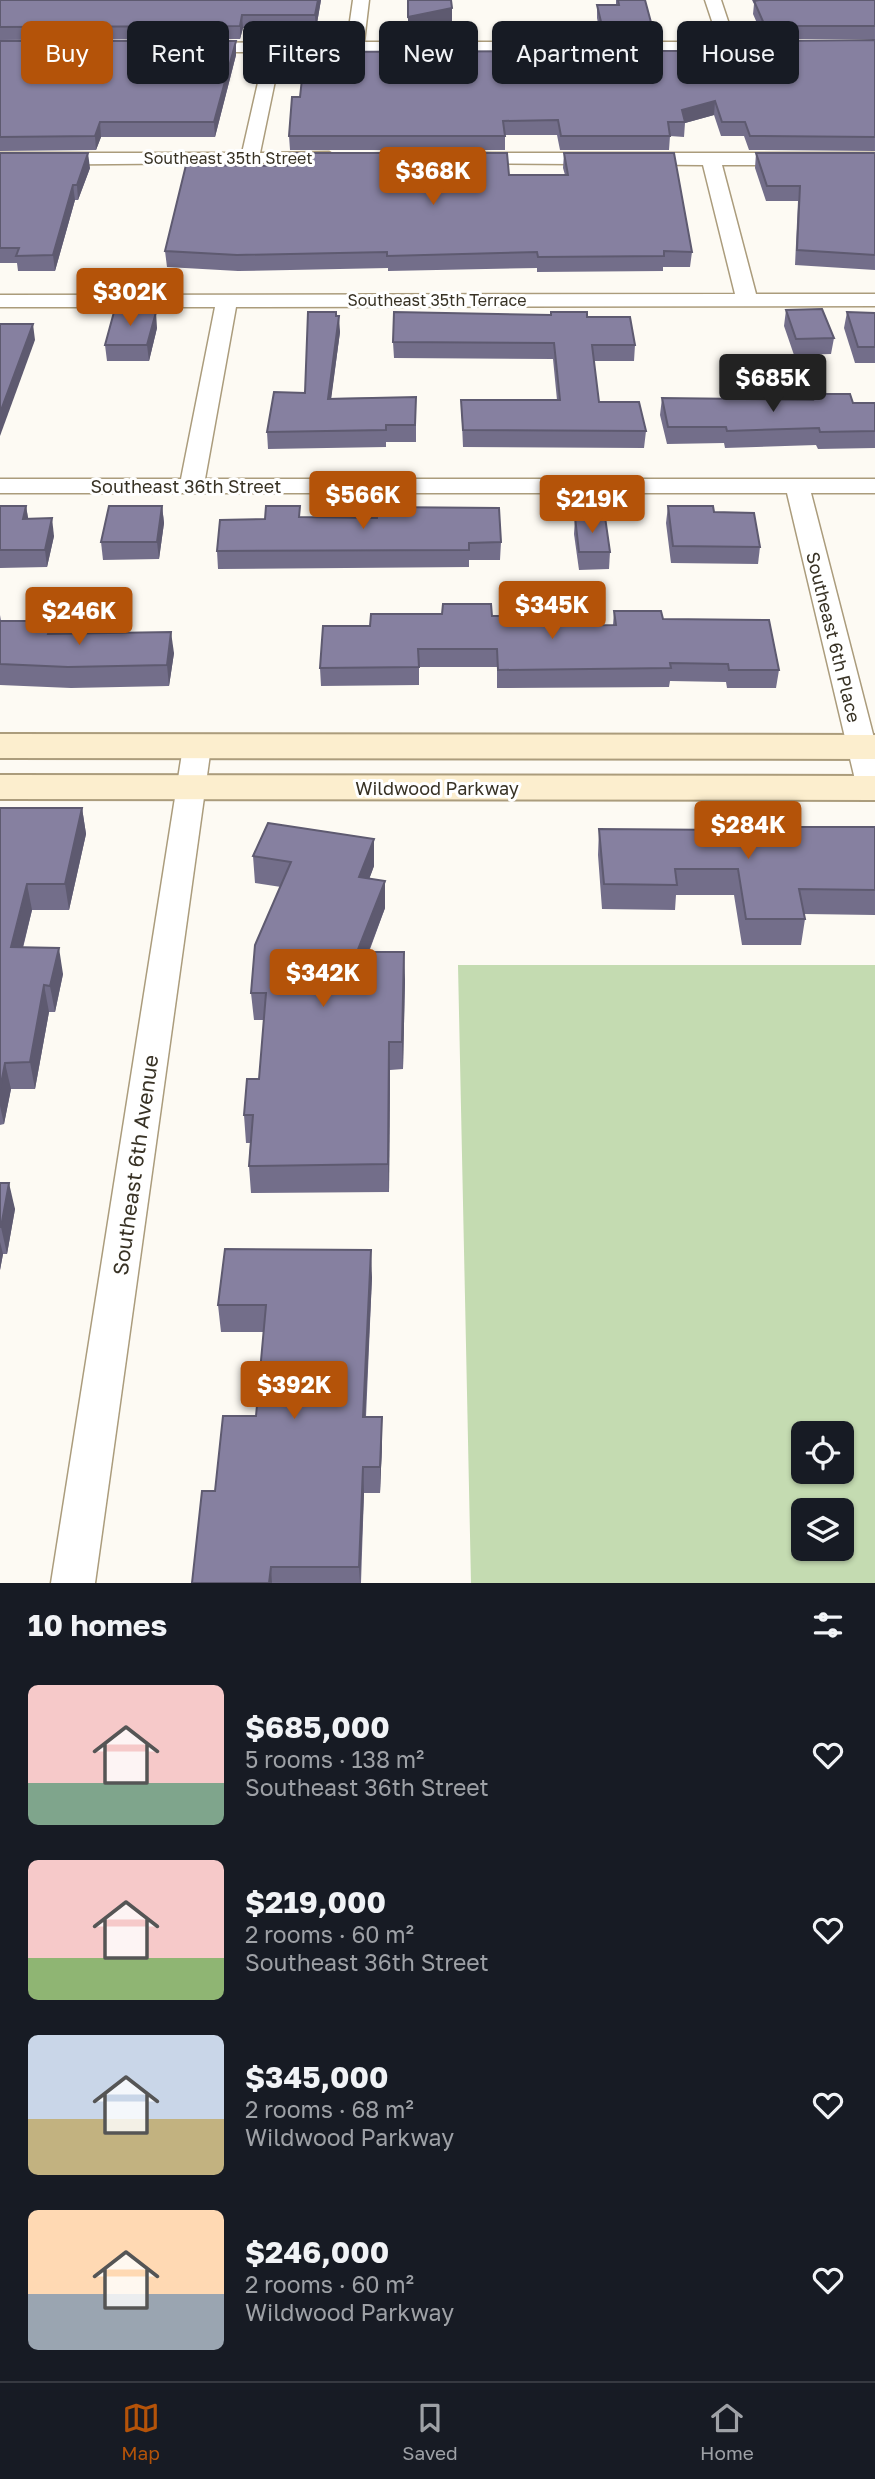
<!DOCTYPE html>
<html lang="en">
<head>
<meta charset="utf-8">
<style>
  body { margin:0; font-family:"Golos Text",sans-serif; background:#242831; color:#f1f3f6; height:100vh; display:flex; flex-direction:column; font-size:26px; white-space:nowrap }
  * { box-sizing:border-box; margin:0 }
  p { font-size:23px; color:#9ea1a6 }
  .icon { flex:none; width:38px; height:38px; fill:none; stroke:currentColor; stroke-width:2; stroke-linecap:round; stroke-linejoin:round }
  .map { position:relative; height:1583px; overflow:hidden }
  .details { display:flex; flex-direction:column; background:#171b24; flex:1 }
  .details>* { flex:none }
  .banner { position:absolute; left:21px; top:21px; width:833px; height:63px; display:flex; gap:14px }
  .controls { position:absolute; left:791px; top:1421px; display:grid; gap:14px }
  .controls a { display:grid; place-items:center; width:63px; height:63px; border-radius:10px; background:#171b24; box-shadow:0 2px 5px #0004; font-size:35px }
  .price { position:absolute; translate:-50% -60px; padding:0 16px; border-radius:7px; background:#b45309; color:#fff; font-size:23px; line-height:46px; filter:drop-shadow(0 2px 4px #0008) }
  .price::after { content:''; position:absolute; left:50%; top:42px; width:21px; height:16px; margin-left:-10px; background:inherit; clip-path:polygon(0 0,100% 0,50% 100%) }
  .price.current { background:#222; color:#fff }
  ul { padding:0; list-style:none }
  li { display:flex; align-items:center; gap:21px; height:175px; padding:0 28px }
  li span { display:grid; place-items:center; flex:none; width:196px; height:140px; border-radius:10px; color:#555 }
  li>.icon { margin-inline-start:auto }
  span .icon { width:84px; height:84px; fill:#fffc; stroke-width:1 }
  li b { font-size:30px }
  h2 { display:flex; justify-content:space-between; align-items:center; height:84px; padding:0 28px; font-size:30px }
  .chip { padding:0 24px; border-radius:10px; background:#171b24; box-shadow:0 2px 5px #0004; font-size:24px; line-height:63px }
  .chip.current { background:#b45309; color:#fff }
  .tab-bar { display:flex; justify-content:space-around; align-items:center; height:98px; border-top:2px solid #363941; background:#171b24; font-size:19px; color:#9ea1a6 }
  .tab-bar a { display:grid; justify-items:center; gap:4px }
  .tab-bar .current { color:#b45309 }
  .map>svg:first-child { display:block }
  .green { fill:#c4dbb1; fill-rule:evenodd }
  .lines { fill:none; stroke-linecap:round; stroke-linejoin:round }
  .street-casing { stroke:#ab9c7c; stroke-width:3 }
  .secondary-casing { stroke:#ab9c7c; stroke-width:4 }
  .street { fill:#fff; fill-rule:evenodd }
  .secondary { fill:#fceece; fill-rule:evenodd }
  .wall { fill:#736e8a }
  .shaded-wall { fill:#5e5a70 }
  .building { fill:#8680a0; stroke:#5e5a70; stroke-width:2 }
  .labels { text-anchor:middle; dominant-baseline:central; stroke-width:6; stroke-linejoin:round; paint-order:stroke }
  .far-street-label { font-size:16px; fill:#383225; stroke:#fff }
  .street-label { font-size:18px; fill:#383225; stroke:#fff }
  .near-street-label { font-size:21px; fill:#383225; stroke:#fff }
</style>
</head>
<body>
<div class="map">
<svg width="875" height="1583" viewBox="0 0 875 1583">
  <rect width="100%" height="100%" fill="#fdfaf3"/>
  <path class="green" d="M458 965H875V1583H471ZM803 1433H842V1472H803ZM803 1510H842V1549H803Z"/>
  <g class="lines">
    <defs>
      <g id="street">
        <polygon points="353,0 369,0 364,42 719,42 705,0 721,0 735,42 875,42 875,52 281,52 260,153 329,152 338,158 336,162 0,165 0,153 242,153 265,52 196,52 190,51 188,47 190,43 347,42"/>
        <polygon points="466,153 875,153 875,165 722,165 756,294 875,294 875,306 236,307 205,479 875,479 875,493 811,493 875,742 875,797 862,795 857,788 787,493 0,493 0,479 181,479 215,307 0,307 0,295 735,294 703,165 459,163 457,159"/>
        <polygon points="197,738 207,741 211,747 95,1583 51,1583 183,747 187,741"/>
      </g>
      <g id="secondary">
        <polygon points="0,734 875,735 875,759 0,758"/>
        <polygon points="0,775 875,776 875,800 0,799"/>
      </g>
    </defs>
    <use href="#street" class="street-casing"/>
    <use href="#secondary" class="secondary-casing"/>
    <use href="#street" class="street"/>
    <use href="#secondary" class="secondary"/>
  </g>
  <g class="wall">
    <polygon points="0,0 321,0 316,29 243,28 240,39 0,40"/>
    <polygon points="616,0 645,0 652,26 651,39 601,39 597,18 597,5 616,5"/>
    <polygon points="752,0 875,0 875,39 764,39 753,14 754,4"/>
    <polygon points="875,40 875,151 749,150 744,136 721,136 714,115 685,123 684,137 670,136 669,150 560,150 557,135 505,135 505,150 290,150 289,136 605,51 606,41 659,51 771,51 772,41"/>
    <polygon points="0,41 236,41 236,55 215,137 101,137 96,150 0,151"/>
    <polygon points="0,153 90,168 78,200 75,200 55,271 18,271 17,263 0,263"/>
    <polygon points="564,153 692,252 690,267 663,267 663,271 537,272 537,268 388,271 388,268 238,271 167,267 165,251 509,175 565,175 563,168"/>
    <polygon points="756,153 875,153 875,270 795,265 798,201 766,201 755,168"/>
    <polygon points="786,310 834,338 831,354 794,355 784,326"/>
    <polygon points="847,312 875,313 875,363 855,363 844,328"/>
    <polygon points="336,316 340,332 331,398 416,397 416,442 386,442 386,447 268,449 267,432 305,393"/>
    <polygon points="587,317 635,345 634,361 594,361 599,402 646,431 644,448 463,447 461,400 557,400 553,359 394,358 393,342"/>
    <polygon points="157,328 149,361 107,361 105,345"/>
    <polygon points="811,394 853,403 875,403 875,448 818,449 816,445 725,448 724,443 667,444 660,415 662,398 811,400"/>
    <polygon points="0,506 26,506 28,519 54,536 47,567 0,568"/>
    <polygon points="162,506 164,523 159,559 103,560 101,542"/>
    <polygon points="668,506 714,512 760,547 758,564 671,563 666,523"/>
    <polygon points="300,517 501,542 500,560 469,560 469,567 218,569 217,551 265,519"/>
    <polygon points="575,517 610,552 609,569 579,570 574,534"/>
    <polygon points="614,611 663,619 779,670 776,688 727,688 726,682 670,681 669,687 497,688 497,667 419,667 419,685 321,686 320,668 370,626 492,616 541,626 613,625"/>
    <polygon points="0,615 1,621 53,634 174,653 169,686 71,688 0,685"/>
    <polygon points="0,808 82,808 86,834 69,910 32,910 23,948 63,974 55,1012 49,1012 35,1089 11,1089 4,1124 0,1125"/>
    <polygon points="731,827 875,827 875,915 804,914 805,919 801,945 742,945 734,895 676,895 675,910 602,909 598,855 599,829 730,830"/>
    <polygon points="253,856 374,866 369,879 385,908 369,952 405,979 403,1069 390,1070 389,1192 251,1193 249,1166 250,1143 246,1143 244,1115 259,1079 264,1020 254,1020 251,993 281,887 255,883"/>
    <polygon points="0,1183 15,1209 7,1254 3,1254 0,1270"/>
    <polygon points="372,1277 366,1417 382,1444 380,1493 364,1493 361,1583 192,1583 215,1491 256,1416 264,1332 221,1332 218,1305"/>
  </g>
  <g class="shaded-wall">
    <polygon points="318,0 321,0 316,29 315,15"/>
    <polygon points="452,8 452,21 408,31 408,17"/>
    <polygon points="242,15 243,28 240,39 240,26"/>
    <polygon points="236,41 236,55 215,137 214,122"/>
    <polygon points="715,101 714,115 685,123 682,110"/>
    <polygon points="100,122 101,137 96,150 95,136"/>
    <polygon points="88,153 90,168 78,200 77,185"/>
    <polygon points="73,185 75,200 55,271 53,255"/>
    <polygon points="156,312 157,328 149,361 147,345"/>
    <polygon points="339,316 340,332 329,415 328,399"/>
    <polygon points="33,324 35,340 0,436 0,413"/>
    <polygon points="26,506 29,523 23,519"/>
    <polygon points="162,506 164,523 159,559 157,542"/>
    <polygon points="52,518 54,536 47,567 45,550"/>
    <polygon points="52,621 55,642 48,634"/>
    <polygon points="171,632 174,653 169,686 167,665"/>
    <polygon points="82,808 86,834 69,910 65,884"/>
    <polygon points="374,839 374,866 360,904 359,877"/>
    <polygon points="385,881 385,908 358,979 357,952"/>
    <polygon points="27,884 32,910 16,974 11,947"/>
    <polygon points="59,948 63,974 55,1012 50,986"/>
    <polygon points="404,952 405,979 403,1069 402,1042"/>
    <polygon points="44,985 49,1012 35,1089 30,1062"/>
    <polygon points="389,1042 390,1070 389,1192 388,1164"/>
    <polygon points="5,1063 11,1089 4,1124 0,1106 0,1089"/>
    <polygon points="9,1183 15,1209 7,1254 1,1227"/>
    <polygon points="0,1242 3,1254 0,1270"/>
    <polygon points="371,1250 372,1277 364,1443 363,1417"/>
    <polygon points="382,1417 382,1444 380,1493 380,1467"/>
    <polygon points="363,1467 364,1493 360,1583 359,1567"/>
    <polygon points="271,1567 272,1583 269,1583"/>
  </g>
  <g class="building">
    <polygon points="0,0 318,0 315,15 242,15 240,26 0,27"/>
    <polygon points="408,0 451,0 452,8 408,17"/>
    <polygon points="618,0 645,0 652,26 602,26 597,5 619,5"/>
    <polygon points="759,0 875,0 875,26 765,26 754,1"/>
    <polygon points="875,40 875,137 750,136 745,122 722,122 715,101 682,110 685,122 668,122 670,136 561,136 558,120 503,121 505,136 289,136 292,97 300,97 305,52 608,51 606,41 656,41 659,51 776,51 772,41"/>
    <polygon points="0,41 236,41 214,122 100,122 95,136 0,137"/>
    <polygon points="0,153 88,153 77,185 73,185 53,255 16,256 19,248 0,248"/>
    <polygon points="288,153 507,153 509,175 568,175 564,153 674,153 692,252 664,251 664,256 538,257 537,252 387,256 387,252 237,255 165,251 186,165 287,166"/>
    <polygon points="756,153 875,153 875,255 797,250 800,186 767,186"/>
    <polygon points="822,309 834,338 796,339 786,310"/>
    <polygon points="114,312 156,312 147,345 105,345"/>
    <polygon points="308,312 336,312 336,316 339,316 328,399 416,397 415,425 386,425 386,430 267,432 274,392 305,393"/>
    <polygon points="394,312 551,315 551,312 587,312 587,317 630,317 635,345 592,345 599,402 639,402 646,431 463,430 461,400 560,400 554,343 393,342"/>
    <polygon points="847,312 875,313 875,347 858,347"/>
    <polygon points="0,324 33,324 0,413"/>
    <polygon points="811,394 850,394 853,403 875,403 875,431 820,432 819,428 727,431 726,427 668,427 662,398 813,400"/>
    <polygon points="0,506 26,506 23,519 52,518 45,550 0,550"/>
    <polygon points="109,506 162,506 157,542 101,542"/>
    <polygon points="266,506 300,506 299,517 377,518 378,507 499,508 501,542 469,543 469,550 217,551 220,520 265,519"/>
    <polygon points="668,506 713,506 714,512 754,513 760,547 673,546"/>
    <polygon points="575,517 605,517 610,552 579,552"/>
    <polygon points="443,604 491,604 492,616 540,616 541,626 616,625 614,611 661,611 663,619 769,620 779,670 729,670 728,664 670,663 671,668 498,670 497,649 418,649 419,667 320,668 323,626 370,626 371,614 442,614"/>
    <polygon points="0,621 52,621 48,634 171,632 167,665 68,667 0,664"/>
    <polygon points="0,808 82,808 65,884 27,884 11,947 59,948 50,986 44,985 30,1062 5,1063 0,1089"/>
    <polygon points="268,823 374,839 359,877 385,881 357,952 404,952 402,1042 389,1042 388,1164 249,1166 253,1115 244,1115 247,1079 259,1079 266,993 251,993 255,945 291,862 253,856"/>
    <polygon points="731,827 875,827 875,890 799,889 805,919 746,919 738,869 675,869 677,885 604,884 599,829 731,830"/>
    <polygon points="0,1183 9,1183 1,1227 0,1227"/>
    <polygon points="225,1249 371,1250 363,1417 382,1417 380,1467 363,1467 359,1567 271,1567 269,1583 192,1583 202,1491 215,1491 223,1416 256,1416 266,1305 218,1305"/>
  </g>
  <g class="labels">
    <g class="far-street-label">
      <text x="228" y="158">Southeast 35th Street</text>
      <text x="437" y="300">Southeast 35th Terrace</text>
    </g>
    <g class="street-label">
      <text x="186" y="486">Southeast 36th Street</text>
      <text transform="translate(834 637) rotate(76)">Southeast 6th Place</text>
      <text x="437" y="788">Wildwood Parkway</text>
    </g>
    <g class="near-street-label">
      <text transform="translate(135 1165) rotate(-82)">Southeast 6th Avenue</text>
    </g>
  </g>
</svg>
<div class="controls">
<a><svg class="icon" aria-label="locate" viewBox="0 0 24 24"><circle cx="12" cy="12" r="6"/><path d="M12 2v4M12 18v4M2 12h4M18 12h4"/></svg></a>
<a><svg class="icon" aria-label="layers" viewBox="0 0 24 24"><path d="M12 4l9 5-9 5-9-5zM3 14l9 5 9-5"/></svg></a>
</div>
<b class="price" style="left:433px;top:207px">$368K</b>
<b class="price" style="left:130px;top:328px">$302K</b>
<b class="price current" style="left:773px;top:414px">$685K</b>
<b class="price" style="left:363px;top:531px">$566K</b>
<b class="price" style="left:592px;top:535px">$219K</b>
<b class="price" style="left:552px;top:641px">$345K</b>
<b class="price" style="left:79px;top:647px">$246K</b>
<b class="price" style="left:748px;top:861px">$284K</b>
<b class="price" style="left:323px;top:1009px">$342K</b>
<b class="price" style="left:294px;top:1421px">$392K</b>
<div class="banner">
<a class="chip current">Buy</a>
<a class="chip">Rent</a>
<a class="chip">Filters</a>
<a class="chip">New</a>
<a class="chip">Apartment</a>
<a class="chip">House</a>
</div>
</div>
<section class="details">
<h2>10 homes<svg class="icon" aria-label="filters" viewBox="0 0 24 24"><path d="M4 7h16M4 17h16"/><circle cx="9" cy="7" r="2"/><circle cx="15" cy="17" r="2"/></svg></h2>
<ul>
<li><span style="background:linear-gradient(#f6c9c9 70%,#7fa58c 0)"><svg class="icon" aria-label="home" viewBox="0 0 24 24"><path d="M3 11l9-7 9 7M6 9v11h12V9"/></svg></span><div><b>$685,000</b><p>5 rooms · 138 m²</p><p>Southeast 36th Street</p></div><svg class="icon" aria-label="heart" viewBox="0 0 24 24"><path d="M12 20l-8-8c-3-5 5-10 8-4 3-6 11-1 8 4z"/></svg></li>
<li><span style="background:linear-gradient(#f6c9c9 70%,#8fb573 0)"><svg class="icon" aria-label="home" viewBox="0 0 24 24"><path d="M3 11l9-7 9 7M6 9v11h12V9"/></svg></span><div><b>$219,000</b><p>2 rooms · 60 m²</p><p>Southeast 36th Street</p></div><svg class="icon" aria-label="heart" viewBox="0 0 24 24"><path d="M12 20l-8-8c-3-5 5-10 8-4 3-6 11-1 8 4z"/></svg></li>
<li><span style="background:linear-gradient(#c9d6e8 60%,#c2b280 0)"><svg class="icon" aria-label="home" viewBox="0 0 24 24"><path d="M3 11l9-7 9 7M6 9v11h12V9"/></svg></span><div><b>$345,000</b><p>2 rooms · 68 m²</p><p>Wildwood Parkway</p></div><svg class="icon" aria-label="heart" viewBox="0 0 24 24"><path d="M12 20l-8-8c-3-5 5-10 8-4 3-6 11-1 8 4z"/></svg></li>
<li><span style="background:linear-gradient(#ffd9b3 60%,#9aa5b1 0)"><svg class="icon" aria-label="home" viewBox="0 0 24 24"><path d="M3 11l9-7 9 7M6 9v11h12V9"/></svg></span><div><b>$246,000</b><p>2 rooms · 60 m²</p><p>Wildwood Parkway</p></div><svg class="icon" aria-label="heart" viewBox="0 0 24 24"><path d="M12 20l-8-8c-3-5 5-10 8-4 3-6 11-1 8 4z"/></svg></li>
</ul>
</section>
<nav class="tab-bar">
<a class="current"><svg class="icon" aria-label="map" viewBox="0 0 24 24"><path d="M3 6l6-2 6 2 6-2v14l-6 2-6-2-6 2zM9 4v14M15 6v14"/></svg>Map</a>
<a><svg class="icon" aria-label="saved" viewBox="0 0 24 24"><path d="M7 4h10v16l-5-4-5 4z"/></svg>Saved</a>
<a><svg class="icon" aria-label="home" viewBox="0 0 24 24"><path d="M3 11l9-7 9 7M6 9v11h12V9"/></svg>Home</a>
</nav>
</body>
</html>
